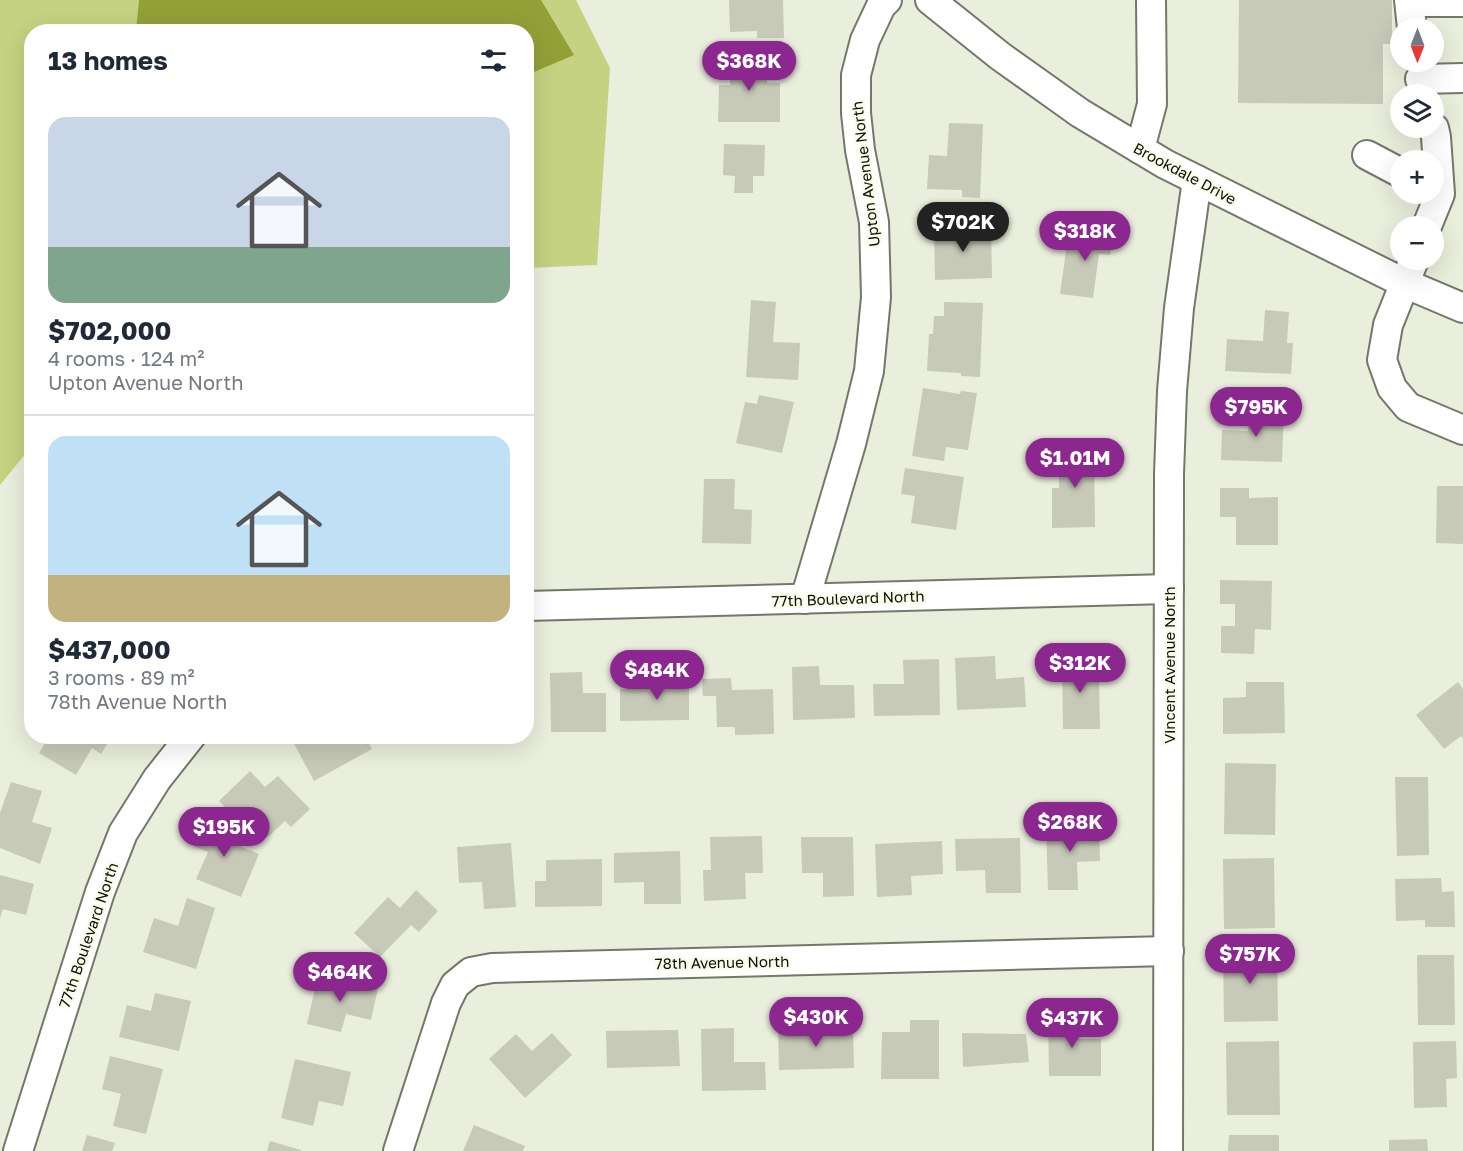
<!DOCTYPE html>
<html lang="en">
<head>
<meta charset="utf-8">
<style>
  body { margin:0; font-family:"Golos Text",sans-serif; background:#f2f2f3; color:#1f2937; height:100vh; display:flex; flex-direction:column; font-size:22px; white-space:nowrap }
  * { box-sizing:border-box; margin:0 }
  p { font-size:20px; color:#747a83 }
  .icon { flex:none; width:33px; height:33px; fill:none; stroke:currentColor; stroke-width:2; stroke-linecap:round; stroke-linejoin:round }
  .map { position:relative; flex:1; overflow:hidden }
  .details { position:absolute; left:24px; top:24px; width:510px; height:720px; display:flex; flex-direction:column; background:#fff; border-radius:24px; box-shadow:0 6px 24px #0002 }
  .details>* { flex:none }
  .needle { width:39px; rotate:180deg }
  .fabs { position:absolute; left:1390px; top:18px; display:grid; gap:12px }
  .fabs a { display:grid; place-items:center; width:54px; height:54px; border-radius:50%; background:#fff; box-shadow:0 6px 24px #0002; font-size:30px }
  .price { position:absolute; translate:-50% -51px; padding:0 14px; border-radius:21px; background:#8b278f; color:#fff; font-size:20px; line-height:39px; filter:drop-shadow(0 2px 3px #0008) }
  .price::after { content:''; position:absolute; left:50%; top:36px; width:18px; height:14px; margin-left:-9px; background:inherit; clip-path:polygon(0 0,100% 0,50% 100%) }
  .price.current { background:#222; color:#fff }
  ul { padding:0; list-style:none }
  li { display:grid; align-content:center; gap:12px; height:318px; padding:0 24px }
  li+li { border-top:2px solid #e0e1e3 }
  li span { display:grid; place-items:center; height:186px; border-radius:18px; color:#555 }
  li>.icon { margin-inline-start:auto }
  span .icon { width:108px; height:108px; fill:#fffc; stroke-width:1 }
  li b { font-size:26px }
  h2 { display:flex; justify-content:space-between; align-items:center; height:72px; padding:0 24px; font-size:26px }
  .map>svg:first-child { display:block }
  .green { fill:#c5d281 }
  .water { fill:#93a038 }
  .building { fill:#c7cab8 }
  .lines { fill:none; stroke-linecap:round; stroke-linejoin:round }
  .minor-casing { stroke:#757868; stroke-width:32 }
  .minor { stroke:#fff; stroke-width:28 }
  .labels { text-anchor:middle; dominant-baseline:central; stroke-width:5; stroke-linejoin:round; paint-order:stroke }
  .street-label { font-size:15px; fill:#0e0f09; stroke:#f8fce9 }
</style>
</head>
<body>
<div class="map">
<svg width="1463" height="1151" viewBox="0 0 1463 1151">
  <rect width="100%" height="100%" fill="#eaeedc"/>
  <polygon class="green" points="0,0 576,0 610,68 597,265 527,268 526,32 32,32 31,447 0,485"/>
  <polygon class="water" points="139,0 541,0 574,55 527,75 526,32 136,31"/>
  <g class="building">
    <polygon points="729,0 783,0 784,38 757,38 757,31 730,32"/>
    <polygon points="1239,0 1392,0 1392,44 1383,44 1383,104 1238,103"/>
    <polygon points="730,55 767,55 767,83 780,83 780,122 718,122 719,85 730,85"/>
    <polygon points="949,123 983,124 980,198 962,197 962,190 927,189 929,155 947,156"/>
    <polygon points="724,144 765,145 764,176 753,176 753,193 734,193 735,176 723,175"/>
    <polygon points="934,227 991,227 992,278 935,280"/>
    <polygon points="1083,227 1113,230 1110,255 1099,254 1093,298 1060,294 1067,244 1081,246"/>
    <polygon points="751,300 776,302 773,342 800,343 798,380 746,377"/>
    <polygon points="944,302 983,303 980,377 961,376 961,373 927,371 929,334 933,334 934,316 944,316"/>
    <polygon points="1265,310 1289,312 1287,343 1293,343 1291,374 1225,371 1227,339 1263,341"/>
    <polygon points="923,388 960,394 961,391 977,393 968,450 946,447 944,461 912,456"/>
    <polygon points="759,395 794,402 782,453 736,443 745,402 757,404"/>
    <polygon points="1249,409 1284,410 1282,462 1221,460 1222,430 1248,431"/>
    <polygon points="1059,446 1094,446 1095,527 1052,528 1052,488 1059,488"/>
    <polygon points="905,468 964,477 956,530 911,523 915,496 901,494"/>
    <polygon points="704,479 735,479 734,509 752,510 751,544 702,543"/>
    <polygon points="1437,486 1463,486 1463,544 1436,543"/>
    <polygon points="1220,488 1249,488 1249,498 1278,497 1278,545 1236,545 1236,517 1220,517"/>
    <polygon points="1220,580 1272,581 1271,630 1255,629 1254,654 1221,653 1221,626 1235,626 1235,604 1220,604"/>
    <polygon points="1062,655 1091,655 1092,680 1099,679 1100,729 1063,729"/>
    <polygon points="995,656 996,679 1024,677 1026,707 957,710 955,658"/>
    <polygon points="939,659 940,715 874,716 873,684 904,684 903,660"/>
    <polygon points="819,666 820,685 854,685 855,718 793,720 792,667"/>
    <polygon points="582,672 583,693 606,693 606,732 551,732 550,673"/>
    <polygon points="689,675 689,720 620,721 620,689 653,688 652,676"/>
    <polygon points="731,678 732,690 773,689 774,734 735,735 735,727 717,727 716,696 703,696 702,679"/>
    <polygon points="1246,682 1284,682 1285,733 1223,734 1223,698 1246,697"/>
    <polygon points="1458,682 1463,689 1463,739 1461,736 1444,749 1416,715"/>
    <polygon points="49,736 112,736 101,754 92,748 76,775 39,753"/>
    <polygon points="290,736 365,736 372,749 314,781"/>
    <polygon points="1225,763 1276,764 1275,835 1224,834"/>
    <polygon points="250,771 265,787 278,776 310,809 291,827 285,821 268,837 247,814 239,821 219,801"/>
    <polygon points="1395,777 1428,777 1429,855 1397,856"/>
    <polygon points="11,782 42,791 32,822 52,828 40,864 0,848 0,813"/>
    <polygon points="205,815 237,829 231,843 259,854 241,897 196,879 208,852 193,846"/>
    <polygon points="1099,825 1100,861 1077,862 1078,890 1048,890 1046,826"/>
    <polygon points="762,836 763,873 745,873 746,899 704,901 703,870 711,870 710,837"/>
    <polygon points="801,837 853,837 854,896 823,897 823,873 802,873"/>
    <polygon points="1020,838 1021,893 986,893 985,870 956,871 955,839"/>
    <polygon points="942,841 943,874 911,876 912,895 877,897 875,844"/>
    <polygon points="511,843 516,907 484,909 482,882 459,883 457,847"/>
    <polygon points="680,851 681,904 644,904 644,882 614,883 614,853"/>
    <polygon points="1274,858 1275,928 1224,929 1223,859"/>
    <polygon points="602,859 602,906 535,907 535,881 546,881 546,860"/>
    <polygon points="0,875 34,884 26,915 3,909 0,918"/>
    <polygon points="1441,878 1442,892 1454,891 1455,927 1425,927 1425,920 1396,921 1395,879"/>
    <polygon points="416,890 438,911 419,932 411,925 380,957 354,933 388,897 400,908"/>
    <polygon points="187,898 215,908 196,969 143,952 154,918 178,926"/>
    <polygon points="1277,948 1278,1021 1224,1022 1223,949"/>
    <polygon points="1417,955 1454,955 1455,1025 1418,1025"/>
    <polygon points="318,975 378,988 371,1020 346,1014 341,1032 307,1024"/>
    <polygon points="155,993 191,1001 179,1051 119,1037 127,1005 151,1011"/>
    <polygon points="1048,1015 1078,1015 1079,1039 1101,1039 1101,1076 1049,1076"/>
    <polygon points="910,1020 939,1020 939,1079 881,1079 882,1032 910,1032"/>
    <polygon points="853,1027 854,1068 779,1070 778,1028"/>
    <polygon points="734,1028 734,1062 765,1062 766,1090 702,1091 701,1029"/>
    <polygon points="678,1030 680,1066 607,1068 606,1031"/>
    <polygon points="552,1033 572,1055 525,1098 489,1059 516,1034 532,1051"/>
    <polygon points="962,1033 1026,1034 1029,1062 963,1067"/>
    <polygon points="1279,1041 1280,1115 1227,1115 1226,1042"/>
    <polygon points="1456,1041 1457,1078 1446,1079 1447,1107 1414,1108 1413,1042"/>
    <polygon points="110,1056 163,1069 146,1134 113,1126 121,1094 102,1089"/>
    <polygon points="295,1059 351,1072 343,1106 319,1101 313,1126 281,1118"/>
    <polygon points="474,1125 525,1146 523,1151 463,1151"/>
    <polygon points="87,1135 115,1143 112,1151 82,1151"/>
    <polygon points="1229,1135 1279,1135 1279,1151 1228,1151"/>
    <polygon points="1427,1139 1428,1151 1389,1151 1389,1140"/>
    <polygon points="270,1141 301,1150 301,1151 267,1151"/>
  </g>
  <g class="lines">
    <defs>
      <g id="minor">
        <polyline points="930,0 1000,56 1080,113 1165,164 1404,283 1463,308"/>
        <polyline points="1409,0 1412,28"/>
        <polyline points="1410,2 1463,2"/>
        <polyline points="1420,79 1463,78"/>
        <polyline points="1140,149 1152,104 1151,0"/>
        <polyline points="1367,155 1401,173"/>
        <polyline points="1427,226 1440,194 1436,137 1434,128"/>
        <polyline points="1414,260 1388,325 1382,360 1392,388 1408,407 1463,430"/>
        <polyline points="805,599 851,444 869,371 876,297 874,222 860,150 856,113 856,75 865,40 881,6 887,0"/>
        <polyline points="526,606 1169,589"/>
        <polyline points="18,1151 100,892 123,833 157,779 191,736"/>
        <polyline points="398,1151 446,1003 455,985 471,972 492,968 1169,951"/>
        <polyline points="1168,1151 1169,474 1172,391 1179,308 1197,180"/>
      </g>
    </defs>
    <use href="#minor" class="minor-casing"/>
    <use href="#minor" class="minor"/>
  </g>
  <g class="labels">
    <g class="street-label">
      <text transform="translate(1185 173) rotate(28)">Brookdale Drive</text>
      <text transform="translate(865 174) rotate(-97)">Upton Avenue North</text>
      <text transform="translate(848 598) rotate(-2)">77th Boulevard North</text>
      <text transform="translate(1169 665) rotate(-90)">Vincent Avenue North</text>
      <text transform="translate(88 935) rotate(-71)">77th Boulevard North</text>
      <text transform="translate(722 962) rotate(-1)">78th Avenue North</text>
    </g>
  </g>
</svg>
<div class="fabs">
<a><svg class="needle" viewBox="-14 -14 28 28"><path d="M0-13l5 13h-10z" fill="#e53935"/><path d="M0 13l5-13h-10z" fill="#747a83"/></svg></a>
<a><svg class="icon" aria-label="layers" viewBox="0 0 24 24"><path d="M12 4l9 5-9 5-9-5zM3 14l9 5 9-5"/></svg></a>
<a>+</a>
<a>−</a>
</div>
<b class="price" style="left:749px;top:92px">$368K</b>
<b class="price current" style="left:963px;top:253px">$702K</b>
<b class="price" style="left:1085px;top:262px">$318K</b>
<b class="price" style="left:1256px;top:438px">$795K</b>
<b class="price" style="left:1075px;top:489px">$1.01M</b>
<b class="price" style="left:1080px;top:694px">$312K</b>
<b class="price" style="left:657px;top:701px">$484K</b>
<b class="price" style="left:1070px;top:853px">$268K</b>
<b class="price" style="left:224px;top:858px">$195K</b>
<b class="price" style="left:1250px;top:985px">$757K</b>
<b class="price" style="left:340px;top:1003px">$464K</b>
<b class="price" style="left:816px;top:1048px">$430K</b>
<b class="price" style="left:1072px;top:1049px">$437K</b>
<section class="details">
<h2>13 homes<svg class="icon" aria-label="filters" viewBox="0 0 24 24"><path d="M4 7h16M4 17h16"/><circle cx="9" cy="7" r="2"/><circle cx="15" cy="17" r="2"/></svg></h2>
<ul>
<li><span style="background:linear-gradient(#c9d6e8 70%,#7fa58c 0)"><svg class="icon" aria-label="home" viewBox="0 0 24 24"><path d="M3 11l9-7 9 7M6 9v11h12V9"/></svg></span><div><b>$702,000</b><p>4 rooms · 124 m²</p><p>Upton Avenue North</p></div></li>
<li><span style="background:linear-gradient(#bfe0f5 75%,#c2b280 0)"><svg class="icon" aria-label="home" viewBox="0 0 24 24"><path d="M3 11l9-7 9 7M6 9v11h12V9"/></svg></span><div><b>$437,000</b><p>3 rooms · 89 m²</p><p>78th Avenue North</p></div></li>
</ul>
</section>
</div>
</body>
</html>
